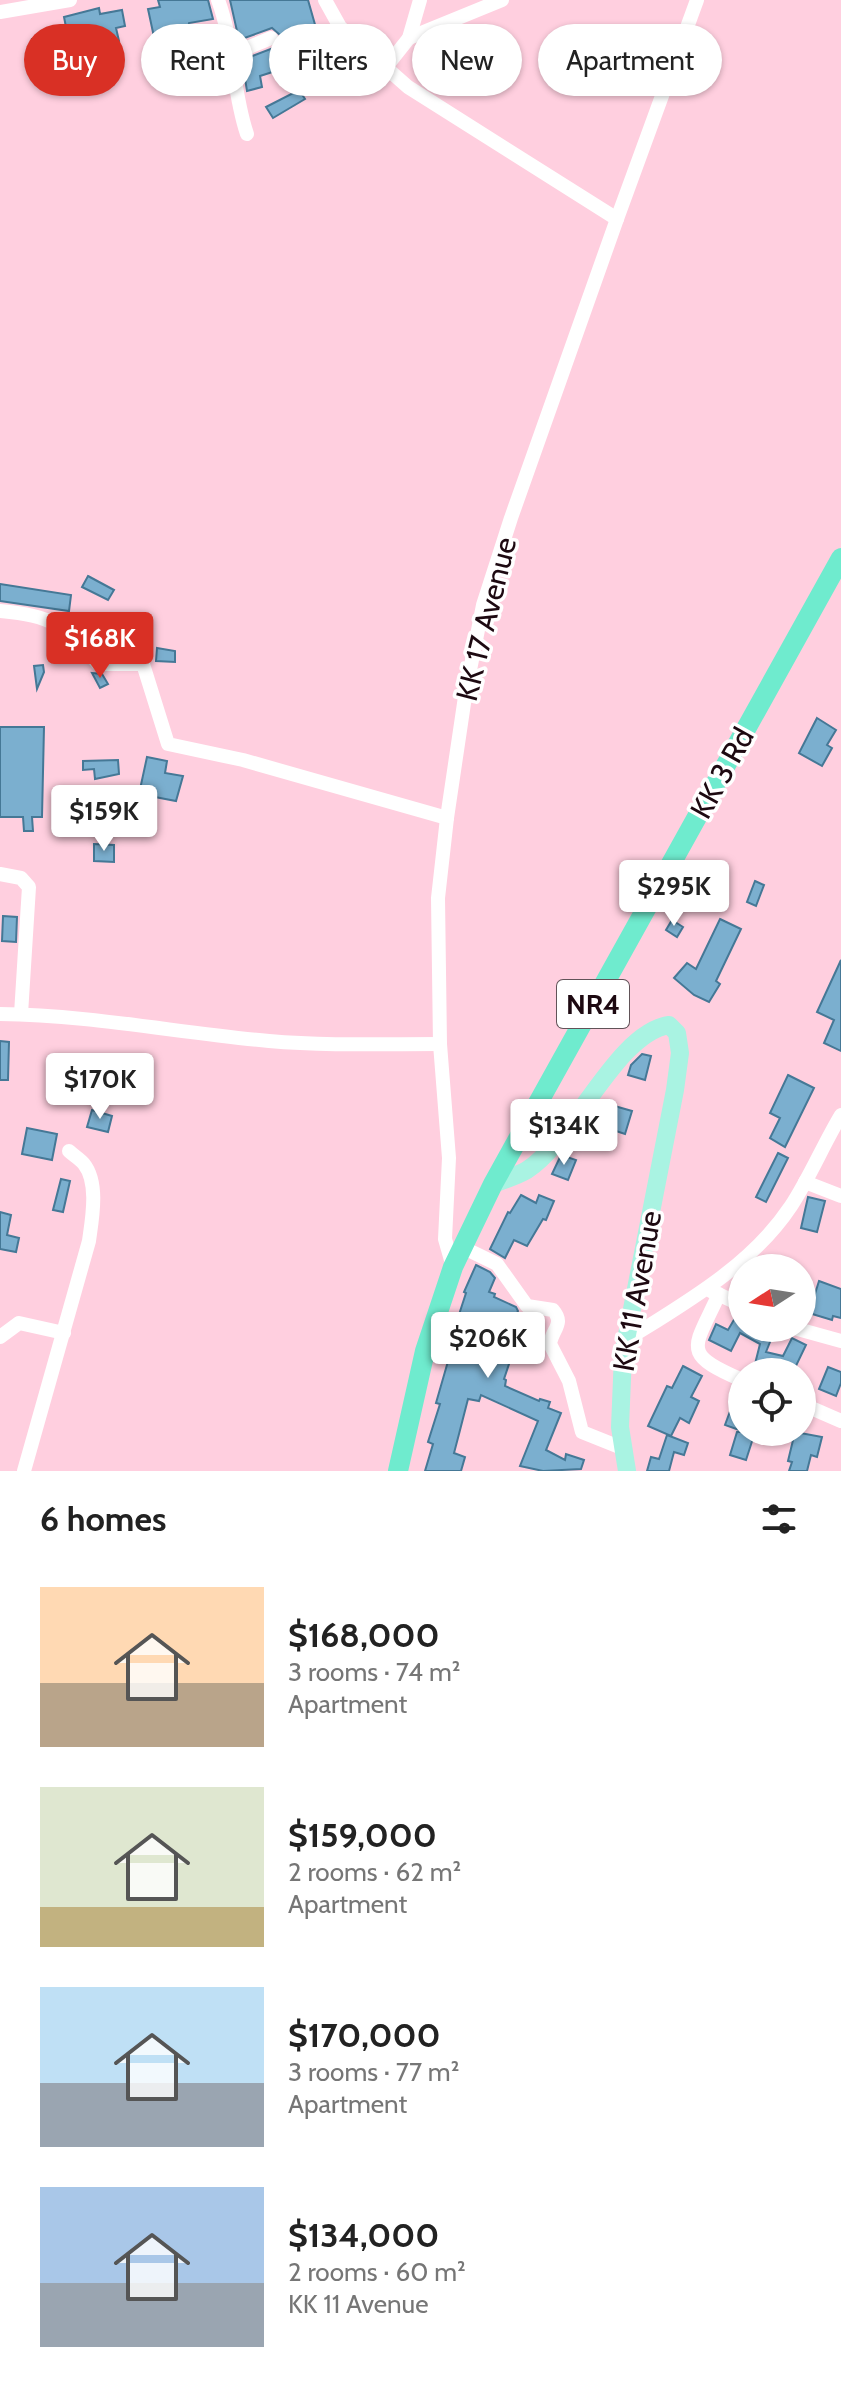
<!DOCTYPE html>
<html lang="en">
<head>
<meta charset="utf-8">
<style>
  body { margin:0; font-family:Cabin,sans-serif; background:#f2f2f2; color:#222; height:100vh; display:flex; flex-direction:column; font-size:30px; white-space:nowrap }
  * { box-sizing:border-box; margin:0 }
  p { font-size:26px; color:#767676 }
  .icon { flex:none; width:44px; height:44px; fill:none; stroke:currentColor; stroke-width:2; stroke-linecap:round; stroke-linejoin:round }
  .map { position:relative; height:1471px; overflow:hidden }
  .sheet { display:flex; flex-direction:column; background:#fff; flex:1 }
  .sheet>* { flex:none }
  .guide { position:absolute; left:24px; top:24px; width:794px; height:72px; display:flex; gap:16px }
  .needle { width:52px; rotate:258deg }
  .tools { position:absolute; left:728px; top:1254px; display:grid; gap:16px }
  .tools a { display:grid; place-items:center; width:88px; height:88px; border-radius:50%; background:#fff; box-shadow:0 2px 6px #0004; font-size:40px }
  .price { position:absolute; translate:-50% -68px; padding:0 18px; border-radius:8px; background:#fff; color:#222; font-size:26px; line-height:52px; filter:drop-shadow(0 2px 4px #0008) }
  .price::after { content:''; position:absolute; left:50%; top:48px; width:24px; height:18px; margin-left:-12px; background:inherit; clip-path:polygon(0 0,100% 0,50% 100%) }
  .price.current { background:#d93025; color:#fff }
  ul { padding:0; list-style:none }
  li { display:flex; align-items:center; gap:24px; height:200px; padding:0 40px }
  li span { display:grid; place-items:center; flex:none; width:224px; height:160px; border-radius:0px; color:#555 }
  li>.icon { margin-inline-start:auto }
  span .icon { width:96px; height:96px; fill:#fffc; stroke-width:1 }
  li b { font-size:34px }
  h2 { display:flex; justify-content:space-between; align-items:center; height:96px; padding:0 40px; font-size:34px }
  .chip { padding:0 28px; border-radius:36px; background:#fff; box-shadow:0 2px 6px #0004; font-size:28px; line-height:72px }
  .chip.current { background:#d93025; color:#fff }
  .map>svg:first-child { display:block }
  .building { fill:#7bafcf; stroke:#457896; stroke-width:2 }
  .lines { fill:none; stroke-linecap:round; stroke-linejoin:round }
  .minor { stroke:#fff; stroke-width:14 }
  .major { stroke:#a9f3e2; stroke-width:18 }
  .highway { stroke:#6febce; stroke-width:20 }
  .labels { text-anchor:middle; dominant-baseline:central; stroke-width:7; stroke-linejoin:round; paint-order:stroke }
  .shield { fill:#fff; stroke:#615358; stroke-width:2 }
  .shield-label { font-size:28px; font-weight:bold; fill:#1d0911 }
  .street-label { font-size:30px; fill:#1d0911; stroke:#fff }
</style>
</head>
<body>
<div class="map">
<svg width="841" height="1471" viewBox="0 0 841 1471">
  <rect width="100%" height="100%" fill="#ffcfdf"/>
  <g class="building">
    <polygon points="158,0 208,0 213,19 189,23 188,33 180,35 181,41 169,43 167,34 154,37 148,9 160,7"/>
    <polygon points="230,0 308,0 316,28 320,27 324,41 332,38 348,69 320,85 315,76 319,74 315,74 308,62 284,72 282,69 260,76 262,87 247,91 242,60 276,47 281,40 280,35 272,28 239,40"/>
    <polygon points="99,8 100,14 122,10 125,26 116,28 119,41 96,45 93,34 43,47 44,49 35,52 32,39 44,36 43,32 66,27 64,17"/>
    <polygon points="299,90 305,99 273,118 266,107"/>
    <polygon points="88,576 114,590 108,600 82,587"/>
    <polygon points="0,584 71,595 69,611 0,601"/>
    <polygon points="87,626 98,636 92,642 81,631"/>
    <polygon points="157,648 175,651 175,662 156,661"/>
    <polygon points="43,665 44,672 37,689 34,666"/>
    <polygon points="92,673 102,674 108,684 100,688"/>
    <polygon points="817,718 836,730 827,745 832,748 822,766 799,753"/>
    <polygon points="0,727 44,727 42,817 32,817 33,831 24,831 23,817 0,817"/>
    <polygon points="147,757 167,761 165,773 183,776 176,801 139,794"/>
    <polygon points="118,760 119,774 95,779 94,769 83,770 83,761"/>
    <polygon points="61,794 72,795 71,808 60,807"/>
    <polygon points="94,844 114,845 114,862 94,861"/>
    <polygon points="755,881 764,885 756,906 747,902"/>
    <polygon points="3,916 17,917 16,942 2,941"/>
    <polygon points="720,919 741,929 716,981 720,984 709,1002 694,995 674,978 687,963 696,969"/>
    <polygon points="672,920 683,927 677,937 666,930"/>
    <polygon points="841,960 841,1051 824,1043 834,1020 817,1012"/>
    <polygon points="0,1041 9,1042 8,1080 0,1080"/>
    <polygon points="642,1054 651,1056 645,1080 628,1075 631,1065"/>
    <polygon points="788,1075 814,1088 785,1147 770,1138 780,1118 770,1113"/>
    <polygon points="611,1105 632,1111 625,1134 604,1127"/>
    <polygon points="92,1110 112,1116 108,1132 87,1127"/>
    <polygon points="27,1128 57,1134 52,1160 22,1154"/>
    <polygon points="778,1153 788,1158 766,1202 756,1197"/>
    <polygon points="561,1155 576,1160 568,1180 552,1174"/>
    <polygon points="61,1179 70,1181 63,1212 53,1210"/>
    <polygon points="521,1195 536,1203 539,1195 554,1201 546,1220 543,1219 527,1246 514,1240 505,1258 490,1249 508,1212 510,1213"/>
    <polygon points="808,1197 825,1201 817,1232 801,1228"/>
    <polygon points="0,1212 11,1215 7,1235 19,1238 16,1252 0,1249"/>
    <polygon points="476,1265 490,1272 495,1278 489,1292 495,1294 494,1297 516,1307 518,1311 516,1315 524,1319 504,1379 506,1380 505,1386 539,1401 540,1399 550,1402 548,1408 561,1413 546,1450 565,1460 566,1454 584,1460 581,1469 543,1471 520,1466 538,1421 481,1395 479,1401 468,1399 459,1434 454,1453 465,1457 461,1471 425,1471 433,1444 428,1442 440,1404 436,1403 455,1337 452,1336 466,1293 464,1292"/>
    <polygon points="819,1281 841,1289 841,1318 833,1316 832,1320 809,1313"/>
    <polygon points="735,1318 742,1322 742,1328 754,1328 762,1332 764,1328 774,1332 766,1352 783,1356 792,1338 806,1345 793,1372 772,1372 754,1368 760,1344 740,1333 731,1351 709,1340 716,1324 728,1330"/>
    <polygon points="683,1366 702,1376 691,1397 699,1401 689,1423 680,1418 671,1436 648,1426 667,1386 672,1388"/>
    <polygon points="828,1367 841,1372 841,1383 836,1396 819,1389"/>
    <polygon points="732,1406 742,1410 742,1431 725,1425"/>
    <polygon points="737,1432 755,1432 746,1460 730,1455"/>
    <polygon points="795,1432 822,1437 817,1457 811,1455 807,1471 789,1471 792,1462 788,1461"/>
    <polygon points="667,1435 688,1443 684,1455 674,1452 669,1471 647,1471 651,1457 659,1459"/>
  </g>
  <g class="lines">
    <g class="minor">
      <path d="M218 0C234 42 232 90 247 134"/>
      <polyline points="325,0 340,27 408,87 617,219"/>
      <polyline points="0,12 70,0"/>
      <polyline points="409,38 502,0"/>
      <polyline points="229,52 242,50 271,38"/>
      <polyline points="386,67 409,38 420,0"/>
      <path d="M0 611C52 616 64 624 98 664H143L168 744 243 760 447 818"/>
      <polyline points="0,874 21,878 29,887 21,1014"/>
      <path d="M0 1014C90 1015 179 1033 269 1041 326 1046 383 1044 440 1044"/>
      <polyline points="805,1182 841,1196"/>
      <path d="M464 1248 497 1264 527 1306 553 1310C565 1324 552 1329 550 1344L569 1381 582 1432 622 1448"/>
      <polyline points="453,1267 445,1239 449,1158 440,1044 438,898 447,818 466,690 483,605 511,518 617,219 697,0"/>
      <polyline points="711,1291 742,1305"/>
      <path d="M719 1294C694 1349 680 1353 742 1380"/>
      <polyline points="794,1328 841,1341"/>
      <polyline points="0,1337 19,1323 64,1333"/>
      <path d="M626 1340C685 1303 751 1266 791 1206 810 1177 823 1145 841 1115"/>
      <polyline points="802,1404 841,1421"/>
      <path d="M24 1471 89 1241C92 1219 99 1183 84 1164 80 1159 73 1155 69 1151"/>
    </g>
    <path class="major" d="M493 1184C504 1180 517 1176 527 1170 573 1141 616 1033 669 1025L677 1033 680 1053 675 1090 623 1355 620 1427 627 1471"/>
    <polyline class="highway" points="398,1471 425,1351 453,1267 493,1184 841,558"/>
  </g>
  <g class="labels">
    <rect class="shield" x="557" y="980" width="72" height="48" rx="6"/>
    <g class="shield-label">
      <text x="593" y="1004">NR4</text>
    </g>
    <g class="street-label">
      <text transform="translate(486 619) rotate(-76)">KK 17 Avenue</text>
      <text transform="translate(722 773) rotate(-61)">KK 3 Rd</text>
      <text transform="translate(637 1291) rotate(-80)">KK 11 Avenue</text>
    </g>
  </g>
</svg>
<div class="tools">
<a><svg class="needle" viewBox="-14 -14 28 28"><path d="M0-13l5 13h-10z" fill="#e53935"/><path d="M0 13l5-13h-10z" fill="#767676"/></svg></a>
<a><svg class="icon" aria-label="locate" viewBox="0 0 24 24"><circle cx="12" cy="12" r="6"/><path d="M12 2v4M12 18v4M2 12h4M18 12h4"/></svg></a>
</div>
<b class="price current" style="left:100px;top:680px">$168K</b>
<b class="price" style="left:104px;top:853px">$159K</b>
<b class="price" style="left:674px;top:928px">$295K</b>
<b class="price" style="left:100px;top:1121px">$170K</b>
<b class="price" style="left:564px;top:1167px">$134K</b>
<b class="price" style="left:488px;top:1380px">$206K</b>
<div class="guide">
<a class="chip current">Buy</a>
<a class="chip">Rent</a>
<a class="chip">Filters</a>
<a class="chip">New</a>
<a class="chip">Apartment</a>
</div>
</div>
<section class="sheet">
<h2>6 homes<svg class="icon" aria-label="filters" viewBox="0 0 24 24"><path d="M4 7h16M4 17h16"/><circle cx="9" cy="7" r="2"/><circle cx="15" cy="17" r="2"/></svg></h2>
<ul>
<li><span style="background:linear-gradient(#ffd9b3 60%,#b9a48a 0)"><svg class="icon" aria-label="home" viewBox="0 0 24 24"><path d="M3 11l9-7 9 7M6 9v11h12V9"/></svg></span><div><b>$168,000</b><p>3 rooms · 74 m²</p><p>Apartment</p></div></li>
<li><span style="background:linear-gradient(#dfe7d0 75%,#c2b280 0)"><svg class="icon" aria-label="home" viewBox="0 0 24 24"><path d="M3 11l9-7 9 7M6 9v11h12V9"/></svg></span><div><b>$159,000</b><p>2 rooms · 62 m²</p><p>Apartment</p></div></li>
<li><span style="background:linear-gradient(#bfe0f5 60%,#9aa5b1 0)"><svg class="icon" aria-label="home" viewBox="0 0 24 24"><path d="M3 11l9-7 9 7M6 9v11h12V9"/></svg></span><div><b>$170,000</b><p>3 rooms · 77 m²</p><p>Apartment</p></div></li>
<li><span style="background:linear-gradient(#a9c7e8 60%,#9aa5b1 0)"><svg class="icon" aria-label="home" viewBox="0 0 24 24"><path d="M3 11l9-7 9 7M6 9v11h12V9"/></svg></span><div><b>$134,000</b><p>2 rooms · 60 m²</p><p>KK 11 Avenue</p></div></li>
</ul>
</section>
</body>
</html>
